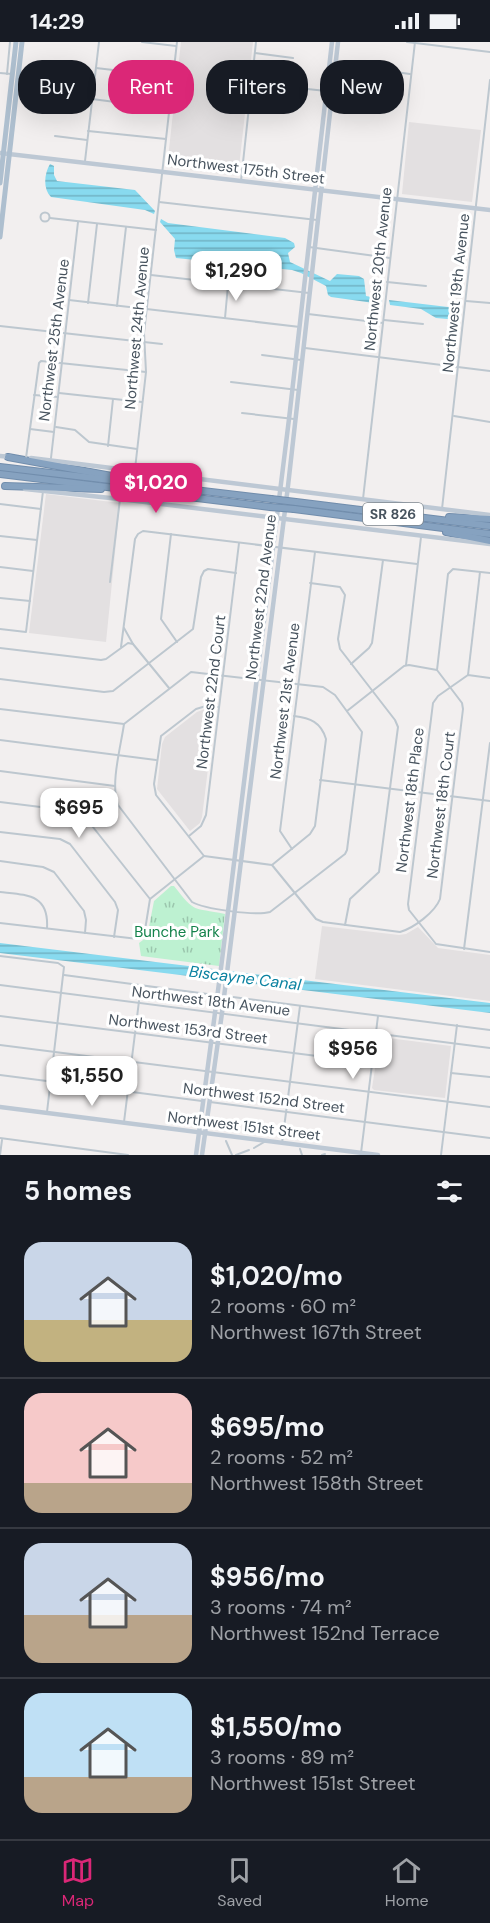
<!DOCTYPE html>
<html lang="en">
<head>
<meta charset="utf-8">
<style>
  body { margin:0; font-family:"DM Sans",sans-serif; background:#242831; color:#f1f3f6; height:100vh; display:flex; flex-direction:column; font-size:22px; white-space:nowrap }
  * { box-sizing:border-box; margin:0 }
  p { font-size:20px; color:#9ea1a6 }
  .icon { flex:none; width:33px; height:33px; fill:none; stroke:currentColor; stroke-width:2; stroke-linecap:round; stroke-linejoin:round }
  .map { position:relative; height:1113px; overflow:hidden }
  .sheet { display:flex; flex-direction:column; background:#171b24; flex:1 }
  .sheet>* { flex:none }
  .hud { position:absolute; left:18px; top:18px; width:454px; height:54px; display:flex; gap:12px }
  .price { position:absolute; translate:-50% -51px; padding:0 14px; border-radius:12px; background:#fff; color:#222; font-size:20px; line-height:39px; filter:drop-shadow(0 2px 3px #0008) }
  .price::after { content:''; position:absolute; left:50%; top:36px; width:18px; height:14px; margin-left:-9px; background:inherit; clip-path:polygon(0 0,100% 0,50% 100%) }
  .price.selected { background:#db2777; color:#fff }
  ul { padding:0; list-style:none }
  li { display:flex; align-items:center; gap:18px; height:150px; padding:0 24px }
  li+li { border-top:2px solid #363941 }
  li span { display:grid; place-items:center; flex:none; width:168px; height:120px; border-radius:18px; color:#555 }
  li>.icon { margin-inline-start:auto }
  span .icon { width:72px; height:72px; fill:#fffc; stroke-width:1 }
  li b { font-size:26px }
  h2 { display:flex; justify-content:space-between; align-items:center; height:72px; padding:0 24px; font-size:26px }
  .tag { padding:0 21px; border-radius:24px; background:#171b24; box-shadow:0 6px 24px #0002; font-size:21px; line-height:54px }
  .tag.selected { background:#db2777; color:#fff }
  .status { display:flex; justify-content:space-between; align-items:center; height:42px; padding:0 30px; background:#171b24; direction:ltr }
  .status svg { height:16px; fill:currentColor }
  .dock { display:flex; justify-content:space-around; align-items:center; height:84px; border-top:2px solid #363941; background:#171b24; font-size:16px; color:#9ea1a6 }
  .dock a { display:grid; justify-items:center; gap:3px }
  .dock .selected { color:#db2777 }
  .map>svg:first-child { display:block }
  .education { fill:#e3e0e1 }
  .grass { fill:url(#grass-tufts) }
  .pitch { fill:#bdf1d1 }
  .water { fill:url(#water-rules) }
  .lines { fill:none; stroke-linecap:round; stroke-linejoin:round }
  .highway-casing { stroke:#718dac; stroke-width:8 }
  .street { stroke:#bdc7cf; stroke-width:2 }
  .secondary { stroke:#bdc8d4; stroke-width:4.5 }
  .primary { stroke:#aebfcf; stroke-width:5 }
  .highway { stroke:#86a2c0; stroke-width:6 }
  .highway-bridge-casing { stroke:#718dac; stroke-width:8; stroke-linecap:butt }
  .highway-bridge { stroke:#86a2c0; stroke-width:6 }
  .labels { text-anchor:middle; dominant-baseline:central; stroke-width:6; stroke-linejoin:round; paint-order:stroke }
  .shield { fill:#fff; stroke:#7e878e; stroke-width:1.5 }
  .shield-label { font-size:14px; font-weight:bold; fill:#47535e }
  .street-label { font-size:15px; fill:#47535e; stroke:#fff }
  .park-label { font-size:15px; fill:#14824b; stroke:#fff }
  .water-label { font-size:16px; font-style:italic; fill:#0981a0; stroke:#fff }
</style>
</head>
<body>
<div class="status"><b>14:29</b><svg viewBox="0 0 49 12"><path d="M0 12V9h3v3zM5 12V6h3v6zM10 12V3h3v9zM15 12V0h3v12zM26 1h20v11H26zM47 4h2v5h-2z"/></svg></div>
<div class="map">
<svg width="490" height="1113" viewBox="0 0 490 1113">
  <defs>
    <pattern id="grass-tufts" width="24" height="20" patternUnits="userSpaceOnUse" patternTransform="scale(1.5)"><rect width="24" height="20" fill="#bdf1d1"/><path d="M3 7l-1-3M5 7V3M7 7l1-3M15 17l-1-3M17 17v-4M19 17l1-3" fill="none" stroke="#9bc6ad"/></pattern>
    <pattern id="water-rules" width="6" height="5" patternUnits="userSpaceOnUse" patternTransform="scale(1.5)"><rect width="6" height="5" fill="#88daef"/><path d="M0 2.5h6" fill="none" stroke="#71b3c5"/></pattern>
  </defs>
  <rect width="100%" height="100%" fill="#f2efef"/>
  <g class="education">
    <polygon points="181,0 253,0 238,134 167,125"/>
    <polygon points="409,80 481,88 472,160 402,152"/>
    <polygon points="46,452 120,461 106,600 29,591"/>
    <polygon points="205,667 213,668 215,670 202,775 200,781 190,789 157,747 162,702 165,695 197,670"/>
    <polygon points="322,884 399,893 406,892 418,885 438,906 490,913 490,959 315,937"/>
    <polygon points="380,995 451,1004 445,1056 374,1048 372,1046"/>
  </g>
  <path class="grass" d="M171 844H174C196 872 192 865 225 872L219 924 141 914 139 901 147 895 154 859Z"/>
  <polygon class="pitch" points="198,873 217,875 211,918 192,916"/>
  <g class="water">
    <path d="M50 122 54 124V133L57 139 135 148 155 169 154 172 145 168 51 155C43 147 44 132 50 122Z"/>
    <polygon points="161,177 168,181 285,196 294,201 295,205 288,211 290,220 330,239 337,232 359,234 364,237 366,254 382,257 381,262 331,255 328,253 326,244 301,231 292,228 176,216 174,208 175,197 160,180"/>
    <polygon points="389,258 448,265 460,272 459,278 436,276 421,267 390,263"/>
    <polygon points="0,901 490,961 490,971 0,911"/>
  </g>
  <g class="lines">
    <defs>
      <g id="highway">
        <polyline points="8,415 128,437"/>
        <polyline points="0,425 271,457"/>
        <polyline points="0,432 270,465"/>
        <polyline points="5,444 101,447"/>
        <polyline points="296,460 490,484"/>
        <polyline points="294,467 490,492"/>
        <polyline points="449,475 490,477"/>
        <polyline points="446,490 490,499"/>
      </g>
    </defs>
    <use href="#highway" class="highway-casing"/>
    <g class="street">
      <polyline points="142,0 176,4"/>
      <polyline points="407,0 490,10"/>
      <polyline points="255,11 293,16"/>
      <polyline points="330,21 410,32"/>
      <polyline points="96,26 173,35"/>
      <polyline points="0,31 12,32"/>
      <polyline points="7,32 10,0"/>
      <polyline points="21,34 45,36"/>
      <polyline points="252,41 326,49"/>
      <polyline points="92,57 169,67"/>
      <polyline points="88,89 166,97"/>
      <polyline points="55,94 87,98"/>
      <polyline points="85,119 99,0"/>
      <polyline points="241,139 256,0"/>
      <polyline points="159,160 317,178"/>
      <circle cx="45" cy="175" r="4.5"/>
      <polyline points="50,176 156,188"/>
      <polyline points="309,205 390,216"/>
      <polyline points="151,233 309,251"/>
      <polyline points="387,240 426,244"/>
      <polyline points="69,258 300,285"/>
      <polyline points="466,259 490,261"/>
      <polyline points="88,261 97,182"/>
      <polyline points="117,264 126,185"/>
      <polyline points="308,272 383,281"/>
      <polyline points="225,276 228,243"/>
      <polyline points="384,278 423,282"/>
      <polyline points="0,284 162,302"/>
      <polyline points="305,306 490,329"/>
      <polyline points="262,313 301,318"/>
      <polyline points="231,340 298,348"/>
      <polyline points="59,351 142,360"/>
      <polyline points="34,353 58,355"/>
      <polyline points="242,371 294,377"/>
      <polyline points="454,374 490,380"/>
      <polyline points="56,385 75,388 89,400 137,407"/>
      <polyline points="30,387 54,390"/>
      <polyline points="108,404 113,357"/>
      <polyline points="26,416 39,321 41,319 146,330"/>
      <polyline points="51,416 78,180"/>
      <polyline points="135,427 146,330 144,291 177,0"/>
      <polyline points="363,457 415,0"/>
      <polyline points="0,462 41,467"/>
      <polyline points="442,467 490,38"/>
      <polyline points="171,492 161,577 177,600"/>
      <polyline points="0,494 37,498"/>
      <polyline points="0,525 33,529"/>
      <polyline points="110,540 120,457"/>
      <polyline points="310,541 340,545 345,553 338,597 340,607 395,678 398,685 379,830 350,857 345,883"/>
      <polyline points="0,556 30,559"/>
      <polyline points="124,586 133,602 169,646"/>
      <polyline points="0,587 26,590 43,449"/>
      <polyline points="121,605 135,497 138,492 143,489 417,522"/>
      <polyline points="0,606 101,618 106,617 128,601 133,602"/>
      <polyline points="351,622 369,606 372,601 383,518"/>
      <polyline points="406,623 421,495"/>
      <polyline points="437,628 448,532 453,527 490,531"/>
      <path d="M191 630 323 645 335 653 362 690 347 808 345 812 270 870C255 874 204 867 192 860L118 763C110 742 121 704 124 682Z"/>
      <polyline points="468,633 480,530"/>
      <polyline points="490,636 468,633 438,654 433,661 408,862 409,868 436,902 490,910"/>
      <polyline points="0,637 104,650 113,649 193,587 201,535 204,529 208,527 236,531"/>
      <polyline points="0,667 124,682"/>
      <polyline points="0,698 156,718"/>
      <polyline points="0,729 115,744"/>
      <polyline points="320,738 490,759"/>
      <polyline points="0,760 81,770 150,857"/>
      <polyline points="0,790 60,797 70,802 115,860 118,868 114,895"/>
      <polyline points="189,794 201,784 206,773 239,501"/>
      <polyline points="292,807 280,789 315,510"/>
      <polyline points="204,814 156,753 154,742 161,694 196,667 206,664 218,665"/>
      <polyline points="204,814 272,823"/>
      <polyline points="0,819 43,825 54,830 84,869 86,878 85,891"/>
      <path d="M272 823 316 877 323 880 400 890C414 886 435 870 440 857L463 667 462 661 437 628 409 623 404 624 347 669"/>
      <path d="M272 823 310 792 315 784 326 697C321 680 310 676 294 674"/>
      <path d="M0 850C27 853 49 852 47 886"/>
      <polyline points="0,881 138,897 144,893 145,888 150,857 204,814"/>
      <polyline points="464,907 490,701"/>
      <polyline points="0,914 58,921 64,925 47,1070"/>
      <polyline points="64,933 215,953"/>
      <polyline points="0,943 490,1006"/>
      <polyline points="225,954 490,988"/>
      <polyline points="0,974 372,1021"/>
      <polyline points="0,1003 490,1065"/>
      <polyline points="451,1031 490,1035"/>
      <polyline points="0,1033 202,1059"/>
      <polyline points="210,1060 490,1096"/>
      <polyline points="124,1080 141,943"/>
      <polyline points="0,1096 128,1113"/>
      <polyline points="226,1099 232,1113"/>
      <polyline points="282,1101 300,964"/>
      <polyline points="254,1106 266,1099"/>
      <polyline points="300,1107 302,1113"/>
      <polyline points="361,1111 378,974"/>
      <polyline points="0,1113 2,1098"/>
      <polyline points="236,1113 249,1108"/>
      <polyline points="322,1113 325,1112"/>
      <polyline points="441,1113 457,983"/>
    </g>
    <g class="secondary">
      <polyline points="0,111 490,168"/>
      <polyline points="0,414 11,415"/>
      <polyline points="31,416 490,473"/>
      <polyline points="25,447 120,457 490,502"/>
      <polyline points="0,1065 378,1113"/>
      <polyline points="196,1113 221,926 289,377 332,0"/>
      <polyline points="202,1113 222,971 288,444 338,0"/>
    </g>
    <g class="primary">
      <polyline points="0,141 16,0"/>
      <polyline points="0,195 22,0"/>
    </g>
    <use href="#highway" class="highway"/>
    <defs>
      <g id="highway-bridge">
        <polyline points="271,457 296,460"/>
        <polyline points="270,465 294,467"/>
      </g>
    </defs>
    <use href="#highway-bridge" class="highway-bridge-casing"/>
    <use href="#highway-bridge" class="highway-bridge"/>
  </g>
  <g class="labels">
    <rect class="shield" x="363" y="461" width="60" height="22" rx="4.5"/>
    <g class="shield-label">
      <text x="393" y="472">SR 826</text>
    </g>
    <g class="street-label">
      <text transform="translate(246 127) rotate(7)">Northwest 175th Street</text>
      <text transform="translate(378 227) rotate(-84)">Northwest 20th Avenue</text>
      <text transform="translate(456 251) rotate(-84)">Northwest 19th Avenue</text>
      <text transform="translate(137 286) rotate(-85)">Northwest 24th Avenue</text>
      <text transform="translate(54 298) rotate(-83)">Northwest 25th Avenue</text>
      <text transform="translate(261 555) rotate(-83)">Northwest 22nd Avenue</text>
      <text transform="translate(211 650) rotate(-83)">Northwest 22nd Court</text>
      <text transform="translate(285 659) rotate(-83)">Northwest 21st Avenue</text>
      <text transform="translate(410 758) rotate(-83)">Northwest 18th Place</text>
      <text transform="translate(441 763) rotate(-83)">Northwest 18th Court</text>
      <text transform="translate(211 959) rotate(7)">Northwest 18th Avenue</text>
      <text transform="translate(188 987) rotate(7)">Northwest 153rd Street</text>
      <text transform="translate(264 1056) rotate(7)">Northwest 152nd Street</text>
      <text transform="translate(244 1084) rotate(7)">Northwest 151st Street</text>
    </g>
    <g class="park-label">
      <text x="177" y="890">Bunche Park</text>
    </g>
    <g class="water-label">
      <text transform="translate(245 936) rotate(7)">Biscayne Canal</text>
    </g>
  </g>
</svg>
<b class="price" style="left:236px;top:260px">$1,290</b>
<b class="price selected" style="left:156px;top:472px">$1,020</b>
<b class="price" style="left:79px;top:797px">$695</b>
<b class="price" style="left:353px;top:1038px">$956</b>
<b class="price" style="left:92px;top:1065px">$1,550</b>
<div class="hud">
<a class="tag">Buy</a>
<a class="tag selected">Rent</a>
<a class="tag">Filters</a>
<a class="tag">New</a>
</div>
</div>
<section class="sheet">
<h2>5 homes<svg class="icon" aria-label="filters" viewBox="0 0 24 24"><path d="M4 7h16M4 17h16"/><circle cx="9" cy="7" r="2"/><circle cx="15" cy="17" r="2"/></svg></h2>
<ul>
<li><span style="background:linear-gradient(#c9d6e8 65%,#c2b280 0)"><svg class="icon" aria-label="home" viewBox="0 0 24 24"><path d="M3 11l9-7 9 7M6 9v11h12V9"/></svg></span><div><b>$1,020/mo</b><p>2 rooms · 60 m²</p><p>Northwest 167th Street</p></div></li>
<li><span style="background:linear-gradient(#f6c9c9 75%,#b9a48a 0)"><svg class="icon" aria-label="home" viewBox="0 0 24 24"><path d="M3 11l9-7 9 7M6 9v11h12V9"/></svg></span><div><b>$695/mo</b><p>2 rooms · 52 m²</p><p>Northwest 158th Street</p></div></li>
<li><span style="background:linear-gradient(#c9d6e8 60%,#b9a48a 0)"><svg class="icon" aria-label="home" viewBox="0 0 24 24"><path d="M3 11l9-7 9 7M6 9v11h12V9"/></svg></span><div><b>$956/mo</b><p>3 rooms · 74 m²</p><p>Northwest 152nd Terrace</p></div></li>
<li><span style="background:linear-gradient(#bfe0f5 70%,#b9a48a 0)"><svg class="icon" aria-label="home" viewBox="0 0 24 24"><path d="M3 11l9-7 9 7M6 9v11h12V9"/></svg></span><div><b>$1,550/mo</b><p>3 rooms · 89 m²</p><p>Northwest 151st Street</p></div></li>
</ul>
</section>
<nav class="dock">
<a class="selected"><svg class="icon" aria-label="map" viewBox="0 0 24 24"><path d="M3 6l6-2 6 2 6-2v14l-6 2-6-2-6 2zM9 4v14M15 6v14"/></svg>Map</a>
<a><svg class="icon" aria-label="saved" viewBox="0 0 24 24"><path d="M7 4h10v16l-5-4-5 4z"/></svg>Saved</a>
<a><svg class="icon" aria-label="home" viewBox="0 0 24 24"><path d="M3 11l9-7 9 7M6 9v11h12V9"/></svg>Home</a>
</nav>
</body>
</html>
